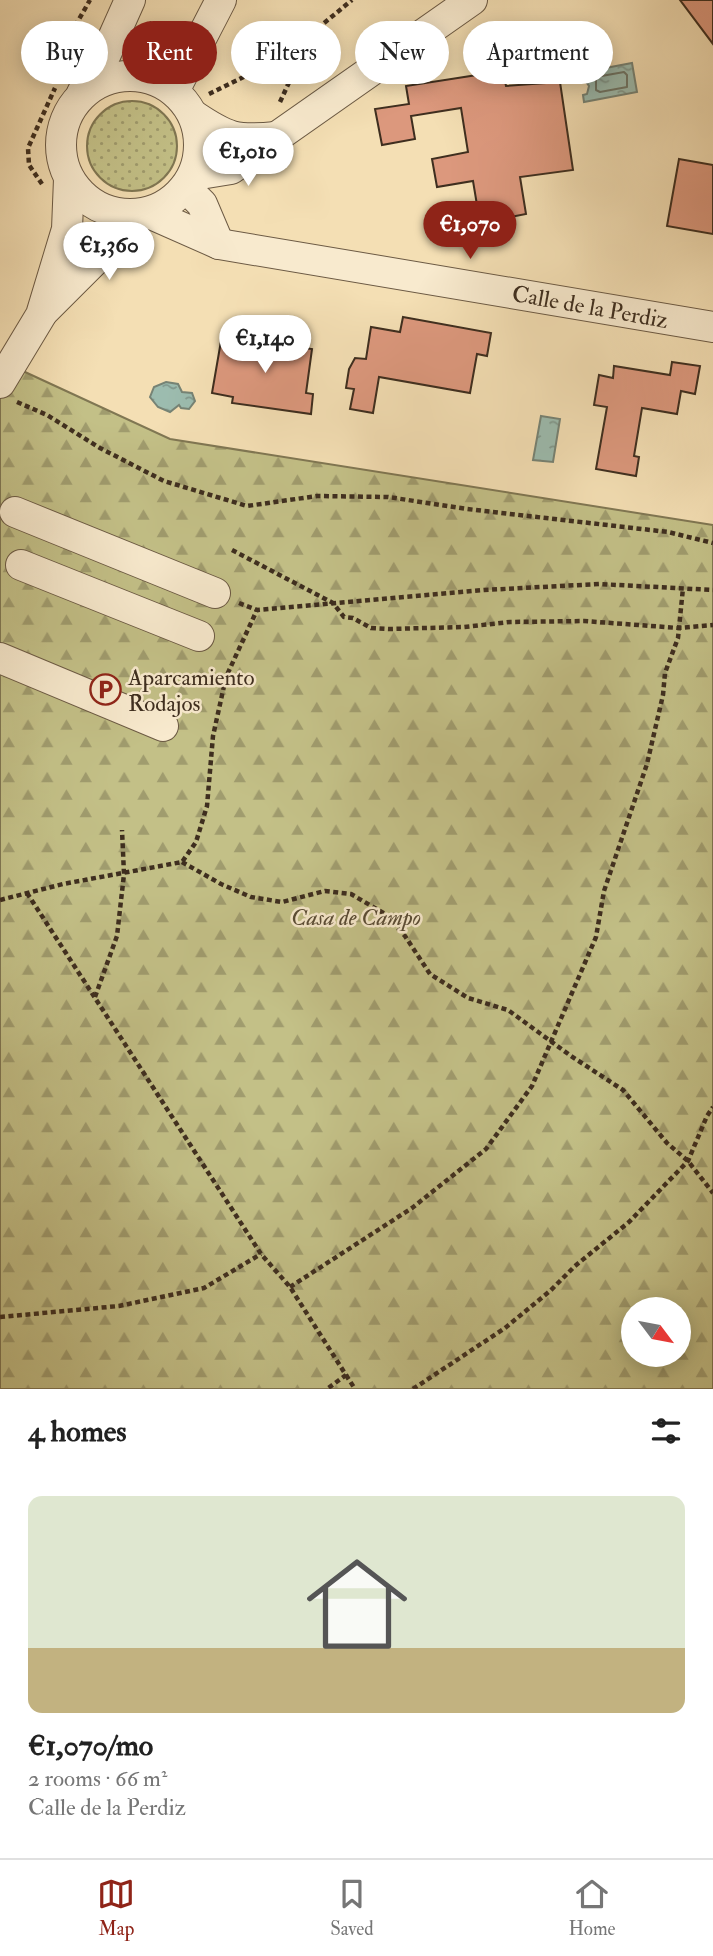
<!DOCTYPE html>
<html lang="en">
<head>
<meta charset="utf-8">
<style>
  body { margin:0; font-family:"IM FELL Double Pica",serif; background:#f6f6f6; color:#222; height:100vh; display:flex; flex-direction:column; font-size:26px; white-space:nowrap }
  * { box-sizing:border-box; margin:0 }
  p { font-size:23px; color:#767676 }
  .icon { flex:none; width:38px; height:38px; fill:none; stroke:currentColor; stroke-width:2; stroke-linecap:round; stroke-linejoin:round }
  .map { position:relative; height:1389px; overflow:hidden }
  .sheet { display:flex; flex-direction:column; background:#fff; flex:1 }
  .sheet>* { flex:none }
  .guide { position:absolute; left:21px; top:21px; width:672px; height:63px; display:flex; gap:14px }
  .needle { width:46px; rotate:122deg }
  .buttons { position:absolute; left:621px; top:1297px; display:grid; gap:14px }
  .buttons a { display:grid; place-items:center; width:70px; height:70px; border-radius:50%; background:#fff; box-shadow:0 4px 18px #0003; font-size:35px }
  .price { position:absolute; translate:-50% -60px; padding:0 16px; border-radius:24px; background:#fff; color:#222; font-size:23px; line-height:46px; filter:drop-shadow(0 2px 4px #0008) }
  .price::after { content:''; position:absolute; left:50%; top:42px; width:21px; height:16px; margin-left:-10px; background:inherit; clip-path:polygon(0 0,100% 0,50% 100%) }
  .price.selected { background:#8f2418; color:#fff }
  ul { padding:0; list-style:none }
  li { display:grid; align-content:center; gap:14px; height:371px; padding:0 28px }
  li+li { border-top:2px solid #e0e0e0 }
  li span { display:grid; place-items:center; height:217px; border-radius:14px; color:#555 }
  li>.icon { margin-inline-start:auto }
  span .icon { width:126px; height:126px; fill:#fffc; stroke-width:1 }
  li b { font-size:30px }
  h2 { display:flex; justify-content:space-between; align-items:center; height:84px; padding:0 28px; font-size:30px }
  .tag { padding:0 24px; border-radius:32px; background:#fff; box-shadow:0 4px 18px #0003; font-size:24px; line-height:63px }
  .tag.selected { background:#8f2418; color:#fff }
  .tabs { display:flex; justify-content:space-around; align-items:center; height:98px; border-top:2px solid #e0e0e0; background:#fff; font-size:19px; color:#767676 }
  .tabs a { display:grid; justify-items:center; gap:4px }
  .tabs .selected { color:#8f2418 }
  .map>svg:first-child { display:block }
  .grass { fill:url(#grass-dots); stroke:#807753; stroke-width:2 }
  .forest { fill:url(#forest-firs); stroke:#807753; stroke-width:2; fill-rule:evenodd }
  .water { fill:url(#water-ripples); stroke:#768375; stroke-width:2 }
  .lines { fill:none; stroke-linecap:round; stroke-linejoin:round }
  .shore { stroke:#6d7567; stroke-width:2 }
  .building { fill:#dc987d; stroke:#3e2e1f; stroke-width:2 }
  .minor-casing { stroke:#6c5a44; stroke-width:32 }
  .path { stroke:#3e2e1f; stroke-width:4.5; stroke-dasharray:5 3.5; stroke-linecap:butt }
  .minor { stroke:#f8eace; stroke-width:30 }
  .labels { text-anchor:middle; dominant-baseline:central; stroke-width:5; stroke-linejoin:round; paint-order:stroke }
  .street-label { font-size:23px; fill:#3e2e1f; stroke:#f8eace }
  .poi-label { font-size:23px; fill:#3e2e1f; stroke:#f8eace; text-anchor:start }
  .park-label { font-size:23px; font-style:italic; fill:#594b34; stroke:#f8eace }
</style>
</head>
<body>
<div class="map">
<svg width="713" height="1389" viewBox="0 0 713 1389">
  <defs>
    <pattern id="grass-dots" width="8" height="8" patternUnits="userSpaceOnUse" patternTransform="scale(1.75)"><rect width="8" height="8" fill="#c3c087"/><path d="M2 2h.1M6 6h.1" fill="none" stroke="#a09c6e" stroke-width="1.8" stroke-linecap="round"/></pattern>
    <pattern id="forest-firs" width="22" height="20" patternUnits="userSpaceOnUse" patternTransform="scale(1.75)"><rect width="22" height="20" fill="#c3c087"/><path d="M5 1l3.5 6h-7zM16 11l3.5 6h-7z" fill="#a09c6e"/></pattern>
    <pattern id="water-ripples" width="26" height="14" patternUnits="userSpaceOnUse" patternTransform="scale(1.75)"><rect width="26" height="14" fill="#9cbcaf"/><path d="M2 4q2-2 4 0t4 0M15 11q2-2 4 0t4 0" fill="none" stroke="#81998e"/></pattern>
  </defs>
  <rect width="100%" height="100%" fill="#f4dfb4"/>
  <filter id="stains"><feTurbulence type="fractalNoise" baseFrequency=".00286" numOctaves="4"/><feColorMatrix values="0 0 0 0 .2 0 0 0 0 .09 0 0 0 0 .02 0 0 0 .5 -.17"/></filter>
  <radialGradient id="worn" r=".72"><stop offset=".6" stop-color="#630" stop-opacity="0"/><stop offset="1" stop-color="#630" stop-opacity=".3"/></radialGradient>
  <circle class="grass" cx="132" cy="146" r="45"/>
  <path class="forest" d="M0 358 25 372 170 439 713 525V1389H0ZM634 1309H679V1354H634Z"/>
  <g class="water">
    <polygon points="632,63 637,92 584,102 583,95 587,94 589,86 584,79 580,78 579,73"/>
    <polygon points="166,382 178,384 182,392 192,393 195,401 189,409 181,408 179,405 170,412 158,407 150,397 154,387"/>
    <polygon points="541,416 560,419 553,462 533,460"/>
  </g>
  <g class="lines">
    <polygon class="shore" points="624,72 627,75 627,87 600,92 596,90 596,77"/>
  </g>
  <g class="building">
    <polygon points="680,0 713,0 713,44"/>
    <polygon points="503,71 506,86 560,82 573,170 520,177 526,214 480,223 473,181 437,187 432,159 468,152 461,108 411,116 415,139 382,145 375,109 409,104 406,86"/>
    <polygon points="679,159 713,165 713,234 667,226"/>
    <polygon points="403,317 491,333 487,356 477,354 470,393 379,377 373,413 350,409 354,389 346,388 349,369 355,358 366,359 371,327 400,332"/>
    <polygon points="241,339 312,349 306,393 313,394 311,414 232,403 233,397 212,393 221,341 240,344"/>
    <polygon points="672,362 700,366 695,394 681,391 677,414 642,408 634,456 639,457 636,476 596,469 607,407 594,405 599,375 613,378 614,366 670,375"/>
  </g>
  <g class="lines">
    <defs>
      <g id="minor">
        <circle cx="130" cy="145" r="69"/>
        <polyline points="174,91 221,0"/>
        <polyline points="82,93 101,65 130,0"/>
        <path d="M193 115C227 138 236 141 276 137"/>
        <polyline points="194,175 231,169 472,0"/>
        <polyline points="186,188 202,204 219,244"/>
        <polyline points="149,213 219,244 713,327"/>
        <polyline points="43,312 141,214"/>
        <polyline points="0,383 41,315 67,229 69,179"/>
        <polyline points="15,512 215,593"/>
        <polyline points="21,565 199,636"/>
        <polyline points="0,658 163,726"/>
      </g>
    </defs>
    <use href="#minor" class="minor-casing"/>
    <g class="path">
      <polyline points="149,23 176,35"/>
      <polyline points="65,67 74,28 90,0"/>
      <polyline points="209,94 266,66 289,52 352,0"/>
      <polyline points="280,102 297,65 299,45"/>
      <polyline points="42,184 29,165 28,148 55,88"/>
      <polyline points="17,402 47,415 100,448 164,481 247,506 317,496 388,497 467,509 668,532 713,543"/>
      <polyline points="232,550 333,603 344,617 353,618 371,628 389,629 464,627 510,622 584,621 678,628 713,625"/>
      <polyline points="239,603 257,610"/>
      <polyline points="182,862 221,884 251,897 282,902 325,891 351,894 385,914 405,936 430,974 468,998 508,1010 571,1056 623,1090 667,1143 688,1161 713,1193"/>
      <polyline points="27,893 261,1254 290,1287 346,1375 327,1389"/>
      <polyline points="0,900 63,884 182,862 196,842 207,806 213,736 226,677 257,610 484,590 599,584 713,590"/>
      <polyline points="95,997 117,936 124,874 122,830"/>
      <polyline points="290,1287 412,1208 486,1149 532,1086 596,937 604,891 647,764 663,695 665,673 678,638 683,588"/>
      <polyline points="0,1317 119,1306 204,1288 261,1254"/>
      <polyline points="346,1375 355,1389"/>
      <polyline points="413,1389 505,1328 550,1291 575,1266 629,1222 688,1161 707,1116 713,1107"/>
    </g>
    <use href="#minor" class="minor"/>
  </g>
  <defs>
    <symbol id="parking-ring" viewBox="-11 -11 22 22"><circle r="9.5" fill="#f8eace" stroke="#8f2418" stroke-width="1.5"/><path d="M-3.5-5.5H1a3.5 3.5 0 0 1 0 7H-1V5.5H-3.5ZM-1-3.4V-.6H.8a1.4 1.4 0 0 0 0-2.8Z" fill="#8f2418"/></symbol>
  </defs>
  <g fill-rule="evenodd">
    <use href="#parking-ring" x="88" y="672" width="35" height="35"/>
  </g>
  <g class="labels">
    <g class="street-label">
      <text transform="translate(590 307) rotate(10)">Calle de la Perdiz</text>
    </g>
    <g class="poi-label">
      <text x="128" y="677">Aparcamiento<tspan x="128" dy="26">Rodajos</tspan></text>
    </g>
    <g class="park-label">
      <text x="356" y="917">Casa de Campo</text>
    </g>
  </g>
  <rect width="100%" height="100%" filter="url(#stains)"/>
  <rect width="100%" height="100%" fill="url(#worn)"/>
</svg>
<div class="buttons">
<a><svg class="needle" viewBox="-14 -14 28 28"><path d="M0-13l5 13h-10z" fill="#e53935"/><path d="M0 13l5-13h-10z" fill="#767676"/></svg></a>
</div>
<b class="price" style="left:248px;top:188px">€1,010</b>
<b class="price selected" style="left:470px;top:261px">€1,070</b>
<b class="price" style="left:109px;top:282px">€1,360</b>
<b class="price" style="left:265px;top:375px">€1,140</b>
<div class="guide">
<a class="tag">Buy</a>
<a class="tag selected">Rent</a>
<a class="tag">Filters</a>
<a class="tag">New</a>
<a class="tag">Apartment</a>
</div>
</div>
<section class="sheet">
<h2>4 homes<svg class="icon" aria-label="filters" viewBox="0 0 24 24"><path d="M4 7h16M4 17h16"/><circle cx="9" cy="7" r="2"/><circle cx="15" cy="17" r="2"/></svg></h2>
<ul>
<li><span style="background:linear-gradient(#dfe7d0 70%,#c2b280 0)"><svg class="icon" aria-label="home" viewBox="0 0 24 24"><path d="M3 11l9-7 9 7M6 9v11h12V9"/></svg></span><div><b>€1,070/mo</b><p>2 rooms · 66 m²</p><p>Calle de la Perdiz</p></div></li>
</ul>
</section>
<nav class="tabs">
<a class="selected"><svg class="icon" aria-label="map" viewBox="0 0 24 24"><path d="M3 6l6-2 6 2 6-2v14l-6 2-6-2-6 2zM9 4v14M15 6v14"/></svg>Map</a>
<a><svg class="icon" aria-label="saved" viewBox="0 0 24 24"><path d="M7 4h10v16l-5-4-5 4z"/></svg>Saved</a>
<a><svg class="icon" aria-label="home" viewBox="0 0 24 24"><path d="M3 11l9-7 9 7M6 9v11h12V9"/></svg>Home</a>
</nav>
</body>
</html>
